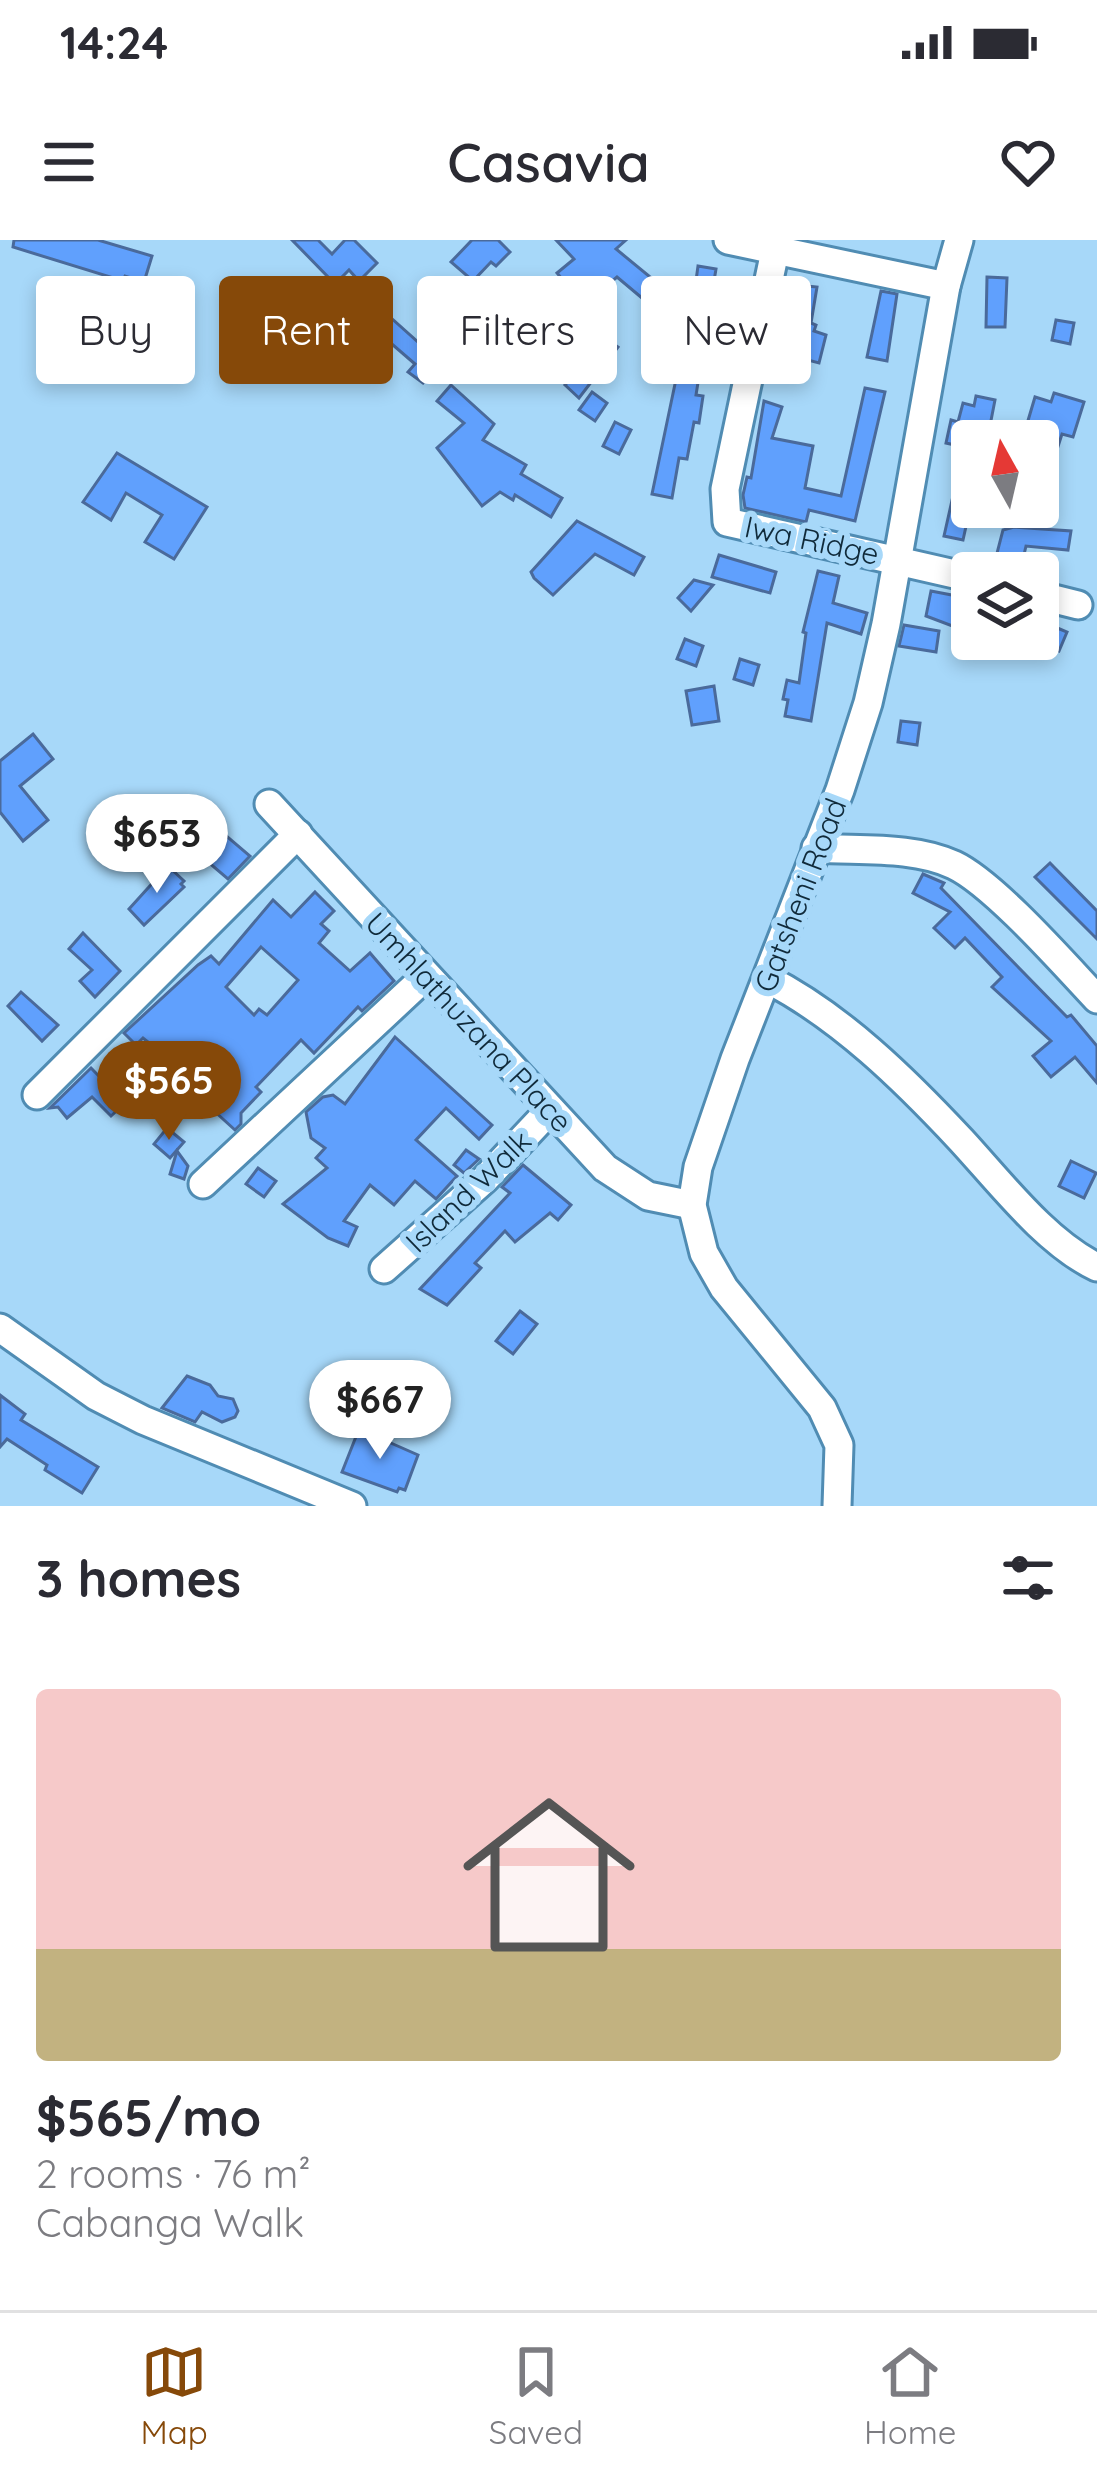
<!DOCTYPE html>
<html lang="en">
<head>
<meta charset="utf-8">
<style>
  body { margin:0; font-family:Quicksand,sans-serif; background:#f2f2f3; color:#2b2b33; height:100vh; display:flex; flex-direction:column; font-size:45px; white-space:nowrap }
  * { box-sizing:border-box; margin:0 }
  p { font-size:39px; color:#7c7c81 }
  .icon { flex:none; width:66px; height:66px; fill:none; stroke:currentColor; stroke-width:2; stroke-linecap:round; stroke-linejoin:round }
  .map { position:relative; height:1266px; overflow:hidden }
  .panel { display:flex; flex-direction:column; background:#fff; flex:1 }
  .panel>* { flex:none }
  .hud { position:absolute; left:36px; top:36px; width:1026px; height:108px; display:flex; gap:24px }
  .needle { width:78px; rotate:352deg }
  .buttons { position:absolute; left:951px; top:180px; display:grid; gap:24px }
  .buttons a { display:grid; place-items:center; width:108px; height:108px; border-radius:12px; background:#fff; box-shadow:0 6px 18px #0003; font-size:60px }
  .price { position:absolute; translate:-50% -102px; padding:0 27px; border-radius:42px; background:#fff; color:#222; font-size:39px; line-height:78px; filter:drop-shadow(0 3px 6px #0008) }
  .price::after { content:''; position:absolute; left:50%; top:72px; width:36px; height:27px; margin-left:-18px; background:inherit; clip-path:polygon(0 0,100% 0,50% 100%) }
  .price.active { background:#864909; color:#fff }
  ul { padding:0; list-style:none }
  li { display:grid; align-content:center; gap:24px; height:636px; padding:0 36px }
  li+li { border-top:3px solid #e1e1e2 }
  li span { display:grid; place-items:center; height:372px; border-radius:12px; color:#555 }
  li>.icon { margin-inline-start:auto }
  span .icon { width:216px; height:216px; fill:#fffc; stroke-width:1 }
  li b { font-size:51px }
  h2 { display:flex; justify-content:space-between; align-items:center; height:144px; padding:0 36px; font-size:51px }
  .tag { padding:0 42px; border-radius:12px; background:#fff; box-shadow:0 6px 18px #0003; font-size:42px; line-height:108px }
  .tag.active { background:#864909; color:#fff }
  .status { display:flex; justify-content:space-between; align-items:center; height:84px; padding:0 60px; background:#fff; direction:ltr }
  .status svg { height:33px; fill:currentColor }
  header { display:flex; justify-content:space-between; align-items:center; height:156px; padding:0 36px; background:#fff; font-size:54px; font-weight:600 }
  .dock { display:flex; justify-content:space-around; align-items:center; height:168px; border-top:3px solid #e1e1e2; background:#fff; font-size:33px; color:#7c7c81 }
  .dock a { display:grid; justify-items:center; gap:6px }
  .dock .active { color:#864909 }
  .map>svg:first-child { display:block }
  .building { fill:#60a0fd; stroke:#4a6a9b; stroke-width:3; fill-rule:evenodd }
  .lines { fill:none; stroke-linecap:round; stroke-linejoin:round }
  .street-casing { stroke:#508cb3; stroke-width:33 }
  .street { stroke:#fff; stroke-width:27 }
  .labels { text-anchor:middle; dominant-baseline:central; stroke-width:12; stroke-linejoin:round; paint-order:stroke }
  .street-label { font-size:30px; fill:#102a3a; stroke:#a7d8f9 }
</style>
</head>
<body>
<div class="status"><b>14:24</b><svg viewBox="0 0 49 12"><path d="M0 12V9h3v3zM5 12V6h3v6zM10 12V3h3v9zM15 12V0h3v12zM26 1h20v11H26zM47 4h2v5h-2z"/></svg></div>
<header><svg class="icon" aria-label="menu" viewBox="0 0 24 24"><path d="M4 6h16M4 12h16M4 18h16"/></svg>Casavia<svg class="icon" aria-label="heart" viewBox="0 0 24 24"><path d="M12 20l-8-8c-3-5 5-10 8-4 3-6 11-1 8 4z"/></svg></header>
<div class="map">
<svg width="1097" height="1266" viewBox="0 0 1097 1266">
  <rect width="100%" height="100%" fill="#a7d8f9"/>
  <g class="building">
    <polygon points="14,0 98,0 152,16 144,42 125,36 123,41 13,7"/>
    <polygon points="292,0 318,0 332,14 345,0 354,0 377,23 359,41 349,30 335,44"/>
    <polygon points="472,0 498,0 510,12 496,26 491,22 473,41 451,22"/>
    <polygon points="556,0 626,0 616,9 655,41 642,58 617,37 584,65 557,33 574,19"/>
    <polygon points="698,26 716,29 711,59 734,63 731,80 720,79 718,91 723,97 705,99 696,155 703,156 699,183 694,182 687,219 679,218 672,258 652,254 685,96 681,95 683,86 679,95 662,92 666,61 683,63 692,70"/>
    <polygon points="987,37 1007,38 1005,87 986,87"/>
    <polygon points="798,45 817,47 811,83 816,85 814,91 826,95 819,123 785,114 798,68 794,67"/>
    <polygon points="881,51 897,54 887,121 867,117"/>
    <polygon points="371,60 429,112 425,117 437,127 423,143 408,132 415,124 357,74"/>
    <polygon points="507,61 525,81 532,75 557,104 534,124 530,119 523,126 501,101 510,94 493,75"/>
    <polygon points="336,73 353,90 337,110 367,135 364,140 304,112 310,99"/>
    <polygon points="1056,80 1074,83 1070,104 1052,100"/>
    <polygon points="594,90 618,107 579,158 565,145 581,127 572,120"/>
    <polygon points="451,145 494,184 483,200 526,225 521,234 562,258 551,277 515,255 513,260 500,252 482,266 437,208 464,183 437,161"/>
    <polygon points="865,148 885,152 855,281 809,270 806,282 745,268 743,255 747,237 751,238 764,161 782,167 772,198 813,206 805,248 841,256"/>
    <polygon points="592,152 607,163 595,181 579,170"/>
    <polygon points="1054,153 1084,162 1073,197 1062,194 1054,219 1038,213 1043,188 1027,184 1035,157 1051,162"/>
    <polygon points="976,156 995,160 987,201 972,201 972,274 969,273 963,300 944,296 964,207 946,203 951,180 958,182 963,163 974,166"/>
    <polygon points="615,182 631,190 619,214 603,206"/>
    <polygon points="117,213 207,267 174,319 145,302 162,275 126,253 111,280 83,262"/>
    <polygon points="577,281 644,317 634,335 595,314 553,355 534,338 531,332"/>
    <polygon points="1014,287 1071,291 1068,310 1026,306 1020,332 994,325 1003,290"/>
    <polygon points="719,315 776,332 770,353 712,337"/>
    <polygon points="818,331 839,336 833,363 867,373 861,394 827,383 811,481 785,476 788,460 783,459 787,440 799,443 806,393 803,392"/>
    <polygon points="694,340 713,345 691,371 678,358"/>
    <polygon points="931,351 962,357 955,387 926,376"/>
    <polygon points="1048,384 1067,392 1059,411 1040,403"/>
    <polygon points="904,385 939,391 936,412 899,406"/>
    <polygon points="685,399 703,406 696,426 677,419"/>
    <polygon points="740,419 759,425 753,445 734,439"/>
    <polygon points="714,446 719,481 692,485 686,451"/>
    <polygon points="901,481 920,483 917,505 898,502"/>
    <polygon points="33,494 53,519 20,546 48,580 23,601 0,572 0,521"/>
    <polygon points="198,559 215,579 211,583 250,616 228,639 208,622 211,617 177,576"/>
    <polygon points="1050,623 1097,671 1097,699 1035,637"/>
    <polygon points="168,626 184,641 181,644 184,647 144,685 129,669"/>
    <polygon points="923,634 944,643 941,648 1067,777 1071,775 1097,806 1097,843 1075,817 1051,837 1033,816 1051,801 992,747 1002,737 965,698 955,708 934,688 950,672 913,653"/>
    <path d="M315 652 334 671 321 684 329 691 319 703 350 731 370 713 394 741 362 771 358 767 314 813 301 800 256 847 261 852 241 873V884L235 890 212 869 219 862 188 834 143 798 136 805 124 793 198 725 211 716 219 724 273 660 291 677ZM261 707 298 740 267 775 259 769 254 775 226 747Z"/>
    <polygon points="83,693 120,731 95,757 80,741 92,730 69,709"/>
    <polygon points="21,752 58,785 42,801 8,766"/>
    <polygon points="395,797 492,885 479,899 446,868 416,900 457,936 436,959 415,941 394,965 370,945 344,981 357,987 348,1006 328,998 283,964 327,928 316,918 325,908 311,898 306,872 323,857 333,855 345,864"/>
    <polygon points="91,828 125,863 111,876 92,857 67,878 58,867 50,868"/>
    <polygon points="167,888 184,902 170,918 154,904"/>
    <polygon points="466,910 479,919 464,933 454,925"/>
    <polygon points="177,911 188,926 184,939 170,934"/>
    <polygon points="1071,921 1096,933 1084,958 1059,946"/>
    <polygon points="523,925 571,965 558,980 550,973 515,1002 505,991 475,1023 481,1028 447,1065 420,1049 510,953 502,947"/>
    <polygon points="258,928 276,941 264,957 246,944"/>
    <polygon points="520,1071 537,1084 513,1114 496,1101"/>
    <polygon points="187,1136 210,1145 218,1156 233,1159 238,1171 235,1177 222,1182 202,1172 195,1182 162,1168"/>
    <polygon points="0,1155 25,1174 21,1180 98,1227 82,1253 45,1230 47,1225 7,1199 0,1207"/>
    <polygon points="359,1189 418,1215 405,1250 399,1248 397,1252 342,1232"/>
  </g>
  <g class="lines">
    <defs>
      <g id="street">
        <polyline points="728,0 946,46"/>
        <polyline points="775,11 725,249 727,282 972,338"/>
        <polyline points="1038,355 1078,365"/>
        <polyline points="269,564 605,928 648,956 692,965"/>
        <path d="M816 608C859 611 914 606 954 625 994 644 1065 725 1097 759"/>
        <path d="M767 739C840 776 905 840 961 900 999 941 1046 1003 1097 1027"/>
        <polyline points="37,855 298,594"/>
        <polyline points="203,944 425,737"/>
        <polyline points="384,1029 485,939 549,871"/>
        <polyline points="0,1088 96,1156 143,1180 352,1266"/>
        <polyline points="837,1266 839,1205 822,1168 724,1048 704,1013 692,965 698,927 735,819 840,550 868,463 886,384 946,46 959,0"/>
      </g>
    </defs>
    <use href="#street" class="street-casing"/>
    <use href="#street" class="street"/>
  </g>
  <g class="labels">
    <g class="street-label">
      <text transform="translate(812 300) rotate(12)">Iwa Ridge</text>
      <text transform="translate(800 655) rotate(-69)">Gatsheni Road</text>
      <text transform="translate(469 782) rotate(47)">Umhlathuzana Place</text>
      <text transform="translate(468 951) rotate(-44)">Island Walk</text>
    </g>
  </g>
</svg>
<div class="buttons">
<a><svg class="needle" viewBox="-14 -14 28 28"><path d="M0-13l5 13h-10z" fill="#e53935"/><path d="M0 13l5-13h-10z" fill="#7c7c81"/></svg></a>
<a><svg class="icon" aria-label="layers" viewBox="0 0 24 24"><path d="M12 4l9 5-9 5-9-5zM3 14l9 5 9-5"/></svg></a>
</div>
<b class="price" style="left:157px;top:656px">$653</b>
<b class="price active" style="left:169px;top:903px">$565</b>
<b class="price" style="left:380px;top:1222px">$667</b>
<div class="hud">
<a class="tag">Buy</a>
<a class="tag active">Rent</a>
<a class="tag">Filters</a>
<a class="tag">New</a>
</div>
</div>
<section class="panel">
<h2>3 homes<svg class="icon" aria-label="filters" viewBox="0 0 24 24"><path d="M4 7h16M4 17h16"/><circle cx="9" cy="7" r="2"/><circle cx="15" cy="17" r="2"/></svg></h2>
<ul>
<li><span style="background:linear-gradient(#f6c9c9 70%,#c2b280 0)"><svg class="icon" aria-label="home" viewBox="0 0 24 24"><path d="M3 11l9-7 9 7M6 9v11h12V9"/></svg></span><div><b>$565/mo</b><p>2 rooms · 76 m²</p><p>Cabanga Walk</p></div></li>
</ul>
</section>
<nav class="dock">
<a class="active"><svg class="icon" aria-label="map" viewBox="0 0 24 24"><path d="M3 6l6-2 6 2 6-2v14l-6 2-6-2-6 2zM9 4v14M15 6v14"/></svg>Map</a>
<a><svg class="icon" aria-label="saved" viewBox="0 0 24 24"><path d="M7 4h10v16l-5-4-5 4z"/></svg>Saved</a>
<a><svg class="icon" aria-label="home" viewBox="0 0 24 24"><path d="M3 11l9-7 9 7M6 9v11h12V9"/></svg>Home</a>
</nav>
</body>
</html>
